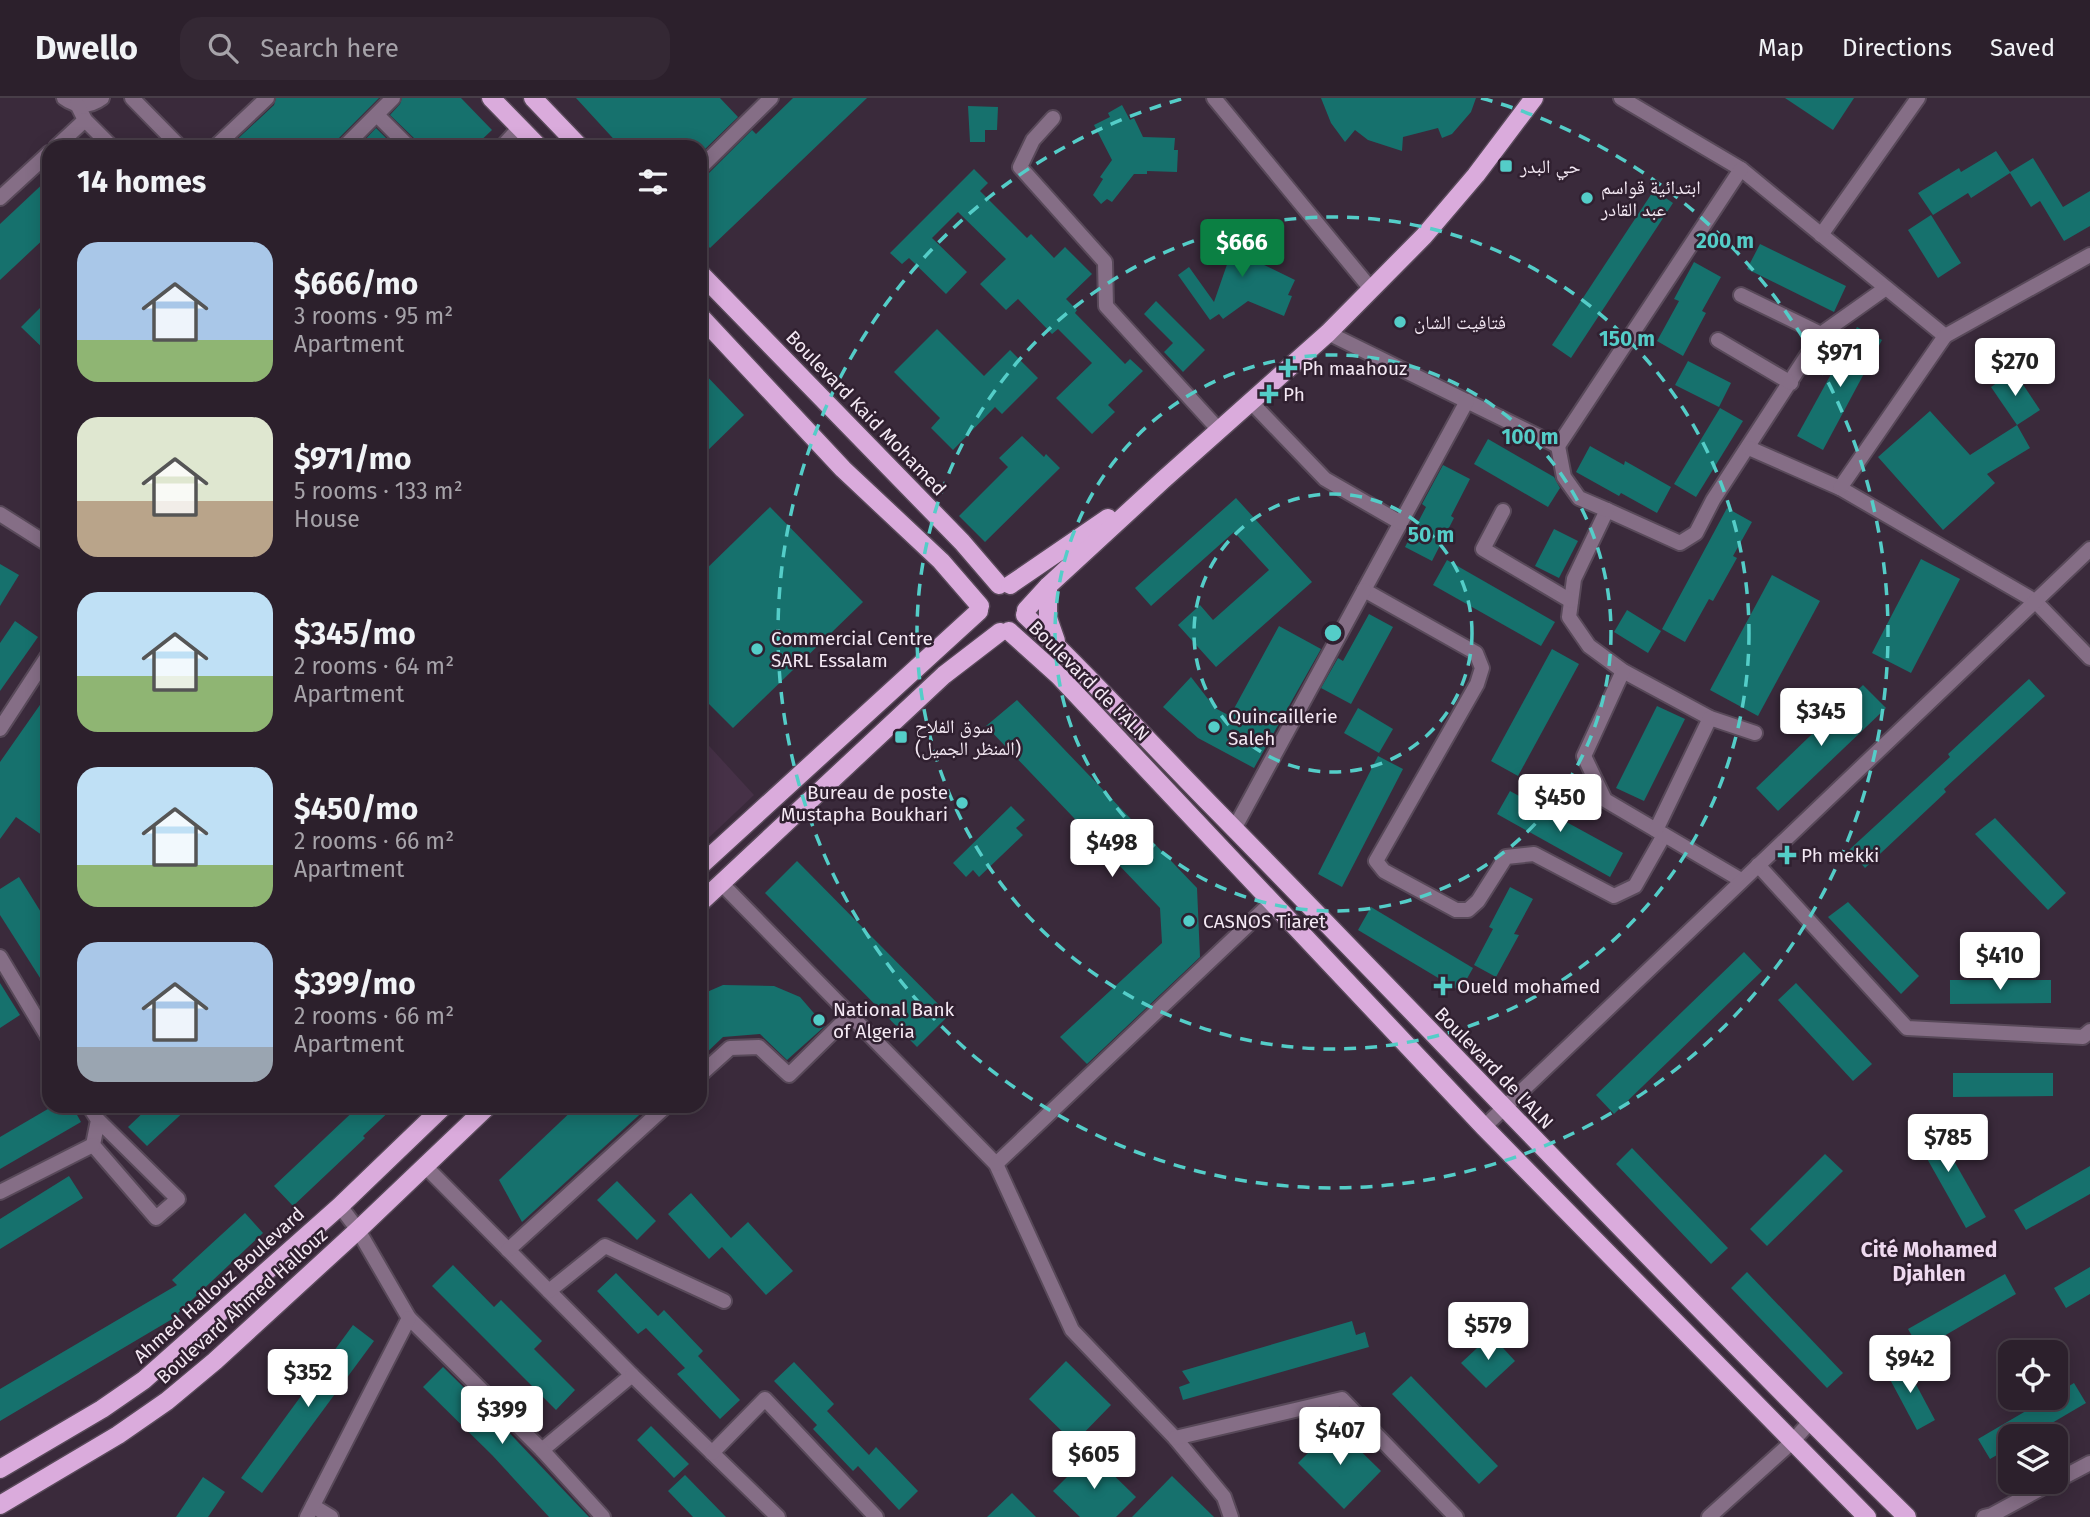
<!DOCTYPE html>
<html lang="en">
<head>
<meta charset="utf-8">
<style>
  body { margin:0; font-family:"Fira Sans","Noto Naskh Arabic",sans-serif; background:#342834; color:#f1f3f6; height:100vh; display:flex; flex-direction:column; font-size:26px; white-space:nowrap }
  * { box-sizing:border-box; margin:0 }
  p { font-size:23px; color:#a6a3a9 }
  .icon { flex:none; width:38px; height:38px; fill:none; stroke:currentColor; stroke-width:2; stroke-linecap:round; stroke-linejoin:round }
  .map { position:relative; flex:1; overflow:hidden }
  .details { position:absolute; left:42px; top:42px; width:665px; height:973px; display:flex; flex-direction:column; background:#2c202c; border-radius:21px; box-shadow:0 4px 18px #0003,0 0 0 2px #483e48 }
  .details>* { flex:none }
  .buttons { position:absolute; left:1998px; top:1242px; display:grid; gap:14px }
  .buttons a { display:grid; place-items:center; width:70px; height:70px; border-radius:14px; background:#2c202c; box-shadow:0 4px 18px #0003,0 0 0 2px #483e48; font-size:35px }
  .price { position:absolute; translate:-50% -60px; padding:0 16px; border-radius:7px; background:#fff; color:#222; font-size:23px; line-height:46px; filter:drop-shadow(0 2px 4px #0008) }
  .price::after { content:''; position:absolute; left:50%; top:42px; width:21px; height:16px; margin-left:-10px; background:inherit; clip-path:polygon(0 0,100% 0,50% 100%) }
  .price.selected { background:#0b8043; color:#fff }
  ul { padding:0; list-style:none }
  li { display:flex; align-items:center; gap:21px; height:175px; padding:0 35px }
  li span { display:grid; place-items:center; flex:none; width:196px; height:140px; border-radius:21px; color:#555 }
  li>.icon { margin-inline-start:auto }
  span .icon { width:84px; height:84px; fill:#fffc; stroke-width:1 }
  li b { font-size:30px }
  h2 { display:flex; justify-content:space-between; align-items:center; height:84px; padding:0 35px; font-size:30px }
  header { display:flex; align-items:center; gap:42px; box-sizing:border-box; height:98px; padding:0 35px; background:#2c202c; border-bottom:2px solid #483e48 }
  header strong { font-size:33px }
  nav { display:flex; gap:38px; margin-inline-start:auto; font-size:24px }
  .search { width:490px; height:63px; background:#342834; display:flex; align-items:center; gap:18px; box-sizing:border-box; padding:0 24px; border-radius:21px; color:#a6a3a9; font-size:26px }
  .map>svg:first-child { display:block }
  .built { fill:#463147 }
  .building { fill:#16716d }
  .lines { fill:none; stroke-linecap:round; stroke-linejoin:round }
  .minor-casing { stroke:#584959; stroke-width:18 }
  .tertiary-casing { stroke:#584959; stroke-width:18 }
  .primary-casing { stroke:#584959; stroke-width:21 }
  .minor { stroke:#856e86; stroke-width:14 }
  .tertiary { stroke:#856e86; stroke-width:14 }
  .primary { stroke:#daabdc; stroke-width:18 }
  .ring { fill:none; stroke:#54cdc8; stroke-width:3.5; stroke-dasharray:12 9 }
  .poi-dot { fill:#54cdc8; stroke:#302030; stroke-width:2.5 }
  .labels { text-anchor:middle; dominant-baseline:central; stroke-width:5; stroke-linejoin:round; paint-order:stroke }
  .poi-label { font-size:19px; fill:#f4e9f4; stroke:#302030; text-anchor:start }
  .street-label { font-size:19px; fill:#f4e9f4; stroke:#302030 }
  .neighbourhood-label { font-size:21px; font-weight:bold; fill:#eed9ef; stroke:#302030 }
  .centre { fill:#54cdc8; stroke:#302030; stroke-width:3.5 }
  .ring-label { font-size:21px; text-anchor:middle; font-weight:bold; fill:#54cdc8; stroke:#302030; stroke-width:5; stroke-linejoin:round; paint-order:stroke }
</style>
</head>
<body>
<header>
<strong>Dwello</strong>
<div class="search"><svg class="icon" aria-label="search" viewBox="0 0 24 24"><circle cx="10" cy="10" r="6"/><path d="M15 15l6 6"/></svg>Search here</div>
<nav><a>Map</a><a>Directions</a><a>Saved</a></nav>
</header>
<div class="map">
<svg width="2090" height="1419" viewBox="0 0 2090 1419">
  <rect width="100%" height="100%" fill="#3a2a3b"/>
  <polygon class="built" points="700,638 754,697 700,748"/>
  <g class="building">
    <polygon points="276,0 379,0 337,42 335,49 229,49 274,7"/>
    <polygon points="402,0 461,0 492,32 474,49 418,49 416,42 390,17 400,6"/>
    <polygon points="576,0 720,0 738,19 700,56 700,49 621,49"/>
    <polygon points="793,0 867,0 710,150 700,140 700,79 707,77 752,32 756,36"/>
    <polygon points="1321,0 1476,0 1471,14 1452,36 1442,40 1438,30 1403,39 1402,53 1368,42 1355,32 1345,44 1331,25"/>
    <polygon points="1785,0 1854,0 1833,32"/>
    <polygon points="1122,7 1130,22 1134,20 1143,39 1175,40 1174,52 1178,52 1177,74 1147,73 1147,76 1134,76 1112,104 1107,101 1101,106 1093,97 1103,81 1100,79 1112,62 1094,27 1110,19 1108,15"/>
    <polygon points="968,8 998,9 997,32 985,32 985,44 970,44"/>
    <polygon points="376,30 395,49 358,49"/>
    <polygon points="1996,53 2010,74 2033,60 2063,109 2090,93 2090,128 2064,143 2040,103 2031,109 2010,75 1971,100 1968,95 1933,117 1918,95 1959,70 1961,74"/>
    <polygon points="974,71 988,85 980,93 1027,140 1031,136 1054,160 1065,149 1092,176 1066,201 1077,212 1075,215 1125,266 1130,261 1143,273 1108,307 1115,314 1092,336 1056,300 1092,265 1058,231 1052,236 1018,201 1006,212 980,186 1006,161 958,114 932,140 967,174 946,196 909,160 902,166 890,155"/>
    <polygon points="49,80 49,136 0,182 0,126"/>
    <polygon points="1654,92 1673,105 1571,260 1552,247"/>
    <polygon points="1931,117 1961,165 1938,180 1908,132"/>
    <polygon points="1252,126 1252,143 1259,143 1260,165 1295,182 1288,197 1292,198 1284,218 1248,203 1223,221 1219,216 1210,222 1178,177 1189,169 1214,204 1232,152 1220,153 1219,136 1236,135 1236,127"/>
    <polygon points="1760,146 1846,188 1834,214 1747,171"/>
    <polygon points="1694,164 1721,179 1702,213 1706,215 1683,258 1657,243 1679,203 1674,201"/>
    <polygon points="49,201 49,256 21,229"/>
    <polygon points="1156,203 1205,252 1183,274 1164,254 1173,245 1144,216"/>
    <polygon points="1857,229 1882,242 1823,352 1797,338"/>
    <polygon points="937,231 984,278 1010,252 1038,280 1002,316 995,309 953,352 931,330 940,320 894,274"/>
    <polygon points="1688,263 1731,285 1719,309 1675,287"/>
    <polygon points="700,271 744,317 700,360"/>
    <polygon points="2014,273 2040,312 2017,327 1991,289"/>
    <polygon points="1720,310 1743,323 1696,399 1674,386"/>
    <polygon points="1930,313 1970,357 2017,327 2030,350 1987,376 1995,385 1943,432 1878,359"/>
    <polygon points="1022,338 1044,359 1046,356 1060,370 985,444 959,418 1008,369 999,360"/>
    <polygon points="1488,341 1554,379 1560,390 1548,409 1474,366"/>
    <polygon points="1590,348 1624,367 1625,363 1671,389 1657,415 1621,395 1619,398 1576,374"/>
    <polygon points="1443,367 1470,381 1451,418 1454,420 1432,463 1405,449 1426,409 1422,406"/>
    <polygon points="1236,400 1312,484 1216,569 1178,527 1200,507 1213,522 1269,472 1234,434 1151,508 1135,490"/>
    <polygon points="770,409 863,504 733,630 700,597 700,477"/>
    <polygon points="1727,410 1752,424 1733,458 1737,460 1713,503 1709,501 1685,544 1662,531"/>
    <polygon points="1554,431 1578,443 1559,480 1535,468"/>
    <polygon points="1921,461 1960,481 1911,575 1872,555"/>
    <polygon points="1447,462 1555,524 1541,548 1433,487"/>
    <polygon points="0,466 19,477 0,508"/>
    <polygon points="1772,477 1820,503 1758,618 1710,592"/>
    <polygon points="1627,512 1661,533 1648,555 1614,534"/>
    <polygon points="1369,516 1393,529 1351,606 1321,590 1338,560 1343,563"/>
    <polygon points="15,523 38,539 0,593 0,545"/>
    <polygon points="1279,528 1321,551 1254,670 1198,640 1163,609 1191,579 1215,610 1230,618"/>
    <polygon points="1552,551 1579,566 1518,678 1491,663"/>
    <polygon points="2029,581 2045,598 1944,691 1946,694 1865,770 1849,752 1950,659 1948,656"/>
    <polygon points="1863,587 1886,610 1778,713 1756,690"/>
    <polygon points="49,594 49,742 16,719 0,741 0,664"/>
    <polygon points="1017,602 1197,790 1200,859 1087,966 1060,939 1162,845 1160,810 986,628"/>
    <polygon points="1657,608 1685,621 1644,703 1616,690"/>
    <polygon points="1358,610 1393,631 1379,655 1344,635"/>
    <polygon points="1378,658 1403,671 1342,789 1318,776"/>
    <polygon points="1510,693 1623,755 1610,779 1497,716"/>
    <polygon points="1011,708 1025,722 1016,730 1023,737 979,779 973,772 966,779 953,765"/>
    <polygon points="1995,720 2066,795 2048,812 1975,736"/>
    <polygon points="797,763 949,917 917,949 765,795"/>
    <polygon points="19,779 49,827 49,894 0,817 0,791"/>
    <polygon points="1510,789 1533,801 1514,836 1519,837 1496,879 1474,867 1493,831 1489,829"/>
    <polygon points="1848,804 1919,878 1901,896 1828,819"/>
    <polygon points="1371,809 1473,870 1460,893 1358,832"/>
    <polygon points="1744,854 1762,873 1614,1016 1596,997"/>
    <polygon points="1950,882 2051,882 2051,905 1950,906"/>
    <polygon points="0,885 20,917 0,930"/>
    <polygon points="1796,885 1872,966 1853,983 1778,902"/>
    <polygon points="723,887 774,888 800,899 825,928 787,962 760,936 723,939 700,961 700,897"/>
    <polygon points="1953,975 2053,975 2053,998 1953,999"/>
    <polygon points="53,1008 72,1008 81,1024 0,1071 0,1039"/>
    <polygon points="150,1008 190,1008 147,1048 128,1029"/>
    <polygon points="359,1008 395,1008 363,1038 365,1040 293,1108 274,1088"/>
    <polygon points="577,1008 649,1008 522,1124 499,1082"/>
    <polygon points="1930,1021 1986,1119 1966,1130 1911,1032"/>
    <polygon points="1632,1050 1728,1150 1711,1166 1616,1066"/>
    <polygon points="1825,1056 1843,1073 1767,1148 1750,1131"/>
    <polygon points="2090,1068 2090,1096 2026,1132 2014,1112"/>
    <polygon points="69,1078 83,1100 0,1151 0,1121"/>
    <polygon points="617,1083 656,1123 637,1142 597,1102"/>
    <polygon points="691,1095 731,1140 748,1124 793,1173 766,1197 722,1149 709,1161 668,1116"/>
    <polygon points="245,1115 263,1135 178,1215 179,1217 0,1323 0,1291 177,1187 172,1182"/>
    <polygon points="453,1167 494,1209 501,1202 542,1243 534,1251 575,1292 556,1312 432,1188"/>
    <polygon points="2090,1169 2090,1196 2066,1210 2054,1190"/>
    <polygon points="1747,1174 1843,1275 1827,1290 1731,1190"/>
    <polygon points="616,1175 658,1218 664,1212 703,1253 698,1258 740,1302 720,1321 677,1276 685,1270 646,1230 638,1236 597,1193"/>
    <polygon points="2005,1176 2016,1196 1920,1252 1908,1231"/>
    <polygon points="1352,1223 1356,1237 1365,1234 1369,1249 1183,1302 1179,1289 1190,1285 1182,1273"/>
    <polygon points="353,1227 374,1243 262,1395 241,1380"/>
    <polygon points="1491,1237 1515,1263 1486,1290 1461,1265"/>
    <polygon points="1903,1262 1935,1322 1917,1332 1885,1272"/>
    <polygon points="1066,1263 1111,1307 1074,1345 1029,1301"/>
    <polygon points="794,1264 834,1306 827,1313 869,1357 876,1349 918,1393 899,1412 858,1368 853,1373 813,1331 817,1327 774,1283"/>
    <polygon points="443,1269 500,1325 589,1419 549,1419 492,1357 423,1289"/>
    <polygon points="1411,1278 1498,1368 1479,1386 1392,1296"/>
    <polygon points="2074,1285 2086,1305 2028,1339 2011,1339 2011,1349 1990,1361 1978,1341 2048,1300 2056,1300 2056,1296"/>
    <polygon points="651,1328 689,1366 674,1380 637,1342"/>
    <polygon points="1335,1328 1381,1373 1344,1411 1298,1365"/>
    <polygon points="1091,1355 1136,1399 1116,1419 1080,1419 1053,1393"/>
    <polygon points="685,1377 726,1419 693,1419 668,1393"/>
    <polygon points="1172,1378 1214,1419 1132,1419"/>
    <polygon points="203,1379 225,1394 208,1419 176,1419"/>
    <polygon points="1012,1395 1036,1419 987,1419"/>
  </g>
  <g class="lines">
    <defs>
      <g id="minor">
        <path d="M64 0C76 9 90 9 102 0"/>
        <polyline points="132,0 180,49"/>
        <polyline points="1214,0 1371,191"/>
        <polyline points="1621,0 1741,71 1945,238"/>
        <polyline points="77,6 85,22 112,49"/>
        <polyline points="377,17 409,49"/>
        <polyline points="1053,20 1033,42 1020,69 1105,164 1106,208 1219,332"/>
        <polyline points="56,49 85,22"/>
        <polyline points="215,49 267,0"/>
        <polyline points="344,49 393,0"/>
        <polyline points="502,49 520,29"/>
        <polyline points="700,70 771,0"/>
        <polyline points="0,100 49,55"/>
        <polyline points="1821,137 1918,0"/>
        <polyline points="1741,197 1821,236 1713,402 1696,435 1680,445 1607,412 1574,481 1569,519 1589,548 1623,573 1710,620 1755,635"/>
        <polyline points="1328,235 1558,348 1741,71"/>
        <polyline points="1821,236 1886,190"/>
        <polyline points="1718,242 1791,285"/>
        <polyline points="1467,303 1364,492 1476,555 1482,570 1477,586 1376,763 1384,773 1456,812 1468,812 1478,803 1506,759 1534,756 1614,798 1635,788 1664,737"/>
        <polyline points="1251,304 1325,381 1401,425"/>
        <polyline points="1558,348 1564,379 1579,400 1607,412"/>
        <polyline points="1749,350 1840,390 2035,503 2090,560"/>
        <polyline points="1840,390 1945,238 2090,157"/>
        <polyline points="1503,413 1483,451 1571,503"/>
        <polyline points="0,416 49,447"/>
        <polyline points="1623,573 1584,658 1605,702 1741,782"/>
        <polyline points="0,631 49,556"/>
        <polyline points="1234,731 1364,492"/>
        <polyline points="1656,732 1710,620"/>
        <polyline points="1758,767 1907,930 2083,939 2090,933"/>
        <polyline points="721,785 996,1066 1072,1232 1175,1340 1224,1399 1231,1419"/>
        <polyline points="0,859 49,941"/>
        <polyline points="700,977 730,950 759,949 789,977 850,917"/>
        <polyline points="89,1008 98,1022 178,1101 156,1120 93,1047 98,1022"/>
        <polyline points="996,1066 1272,804"/>
        <polyline points="425,1068 632,1277 542,1352"/>
        <polyline points="0,1094 93,1047"/>
        <polyline points="340,1108 358,1132 409,1220 542,1352 603,1419"/>
        <polyline points="508,1152 666,1008"/>
        <polyline points="549,1193 605,1148 724,1203"/>
        <polyline points="632,1277 778,1419"/>
        <polyline points="1175,1340 1342,1301 1456,1419"/>
        <polyline points="712,1355 765,1301 876,1419"/>
        <polyline points="313,1408 331,1419"/>
        <polyline points="307,1419 409,1220"/>
        <polyline points="1709,1419 1792,1344 1810,1324"/>
      </g>
      <g id="tertiary">
        <polyline points="1484,1029 2090,451"/>
        <polyline points="2056,1383 2090,1365"/>
        <polyline points="1984,1419 1992,1417 2053,1384"/>
      </g>
      <g id="primary">
        <polyline points="491,0 539,49"/>
        <polyline points="533,0 580,49"/>
        <polyline points="700,175 962,444 999,487"/>
        <polyline points="700,218 843,371 941,463 980,508"/>
        <polyline points="1010,487 1108,420"/>
        <polyline points="1048,488 1048,520 1056,543"/>
        <polyline points="1026,512 1048,488 1163,382 1328,235 1424,138 1476,77 1534,0"/>
        <path d="M1025 517C1089 578 1149 644 1211 707 1444 944 1670 1186 1907 1419"/>
        <polyline points="1009,533 1059,578 1484,1029 1867,1419"/>
        <polyline points="700,768 979,513"/>
        <polyline points="700,805 944,577 1000,534"/>
        <polyline points="0,1371 102,1311 144,1282 340,1108 444,1008"/>
        <polyline points="0,1407 118,1337 167,1303 215,1263 358,1132 488,1008"/>
      </g>
    </defs>
    <use href="#minor" class="minor-casing"/>
    <use href="#tertiary" class="tertiary-casing"/>
    <use href="#primary" class="primary-casing"/>
    <use href="#minor" class="minor"/>
    <use href="#tertiary" class="tertiary"/>
    <use href="#primary" class="primary"/>
  </g>
  <g class="ring">
    <circle cx="1333" cy="535" r="139"/>
    <circle cx="1333" cy="535" r="278"/>
    <circle cx="1333" cy="535" r="416"/>
    <path d="M1481 0A555 555 0 1 1 1185 0"/>
  </g>
  <g class="poi-dot">
    <rect x="1499" y="61" width="14" height="14" rx="3.5"/>
    <circle cx="1587" cy="100" r="7"/>
    <circle cx="1400" cy="224" r="7"/>
    <path d="M1284.5 259.5h7v7h7v7h-7v7h-7v-7h-7v-7h7z"/>
    <path d="M1265.5 285.5h7v7h7v7h-7v7h-7v-7h-7v-7h7z"/>
    <circle cx="757" cy="551" r="7"/>
    <circle cx="1214" cy="629" r="7"/>
    <rect x="894" y="632" width="14" height="14" rx="3.5"/>
    <circle cx="962" cy="705" r="7"/>
    <path d="M1783.5 746.5h7v7h7v7h-7v7h-7v-7h-7v-7h7z"/>
    <circle cx="1189" cy="823" r="7"/>
    <path d="M1439.5 877.5h7v7h7v7h-7v7h-7v-7h-7v-7h7z"/>
    <circle cx="819" cy="922" r="7"/>
  </g>
  <g class="labels">
    <g class="poi-label">
      <text x="1520" y="68">حي البدر</text>
      <text x="1601" y="89">ابتدائية قواسم<tspan x="1601" dy="22">عبد القادر</tspan></text>
      <text x="1414" y="224">فتافيت الشان</text>
      <text x="1302" y="270">Ph maahouz</text>
      <text x="1283" y="296">Ph</text>
      <text x="771" y="540">Commercial Centre<tspan x="771" dy="22">SARL Essalam</tspan></text>
      <text x="1228" y="618">Quincaillerie<tspan x="1228" dy="22">Saleh</tspan></text>
      <text x="915" y="628">سوق الفلاح<tspan x="915" dy="22">(المنظر الجميل)</tspan></text>
      <text x="948" y="694" text-anchor="end">Bureau de poste<tspan x="948" dy="22">Mustapha Boukhari</tspan></text>
      <text x="1801" y="757">Ph mekki</text>
      <text x="1203" y="823">CASNOS Tiaret</text>
      <text x="1457" y="888">Oueld mohamed</text>
      <text x="833" y="911">National Bank<tspan x="833" dy="22">of Algeria</tspan></text>
    </g>
    <g class="street-label">
      <text transform="translate(866 315) rotate(46)">Boulevard Kaid Mohamed</text>
      <text transform="translate(1089 583) rotate(45)">Boulevard de l'ALN</text>
      <text transform="translate(1494 970) rotate(46)">Boulevard de l'ALN</text>
      <text transform="translate(219 1187) rotate(-42)">Ahmed Hallouz Boulevard</text>
      <text transform="translate(242 1208) rotate(-42)">Boulevard Ahmed Hallouz</text>
    </g>
    <g class="neighbourhood-label">
      <text x="1929" y="1152">Cité Mohamed<tspan x="1929" dy="24">Djahlen</tspan></text>
    </g>
  </g>
  <circle cx="1333" cy="535" r="10" class="centre"/>
  <g class="ring-label">
    <text x="1725" y="150">200 m</text>
    <text x="1627" y="248">150 m</text>
    <text x="1530" y="346">100 m</text>
    <text x="1431" y="444">50 m</text>
  </g>
</svg>
<div class="buttons">
<a><svg class="icon" aria-label="locate" viewBox="0 0 24 24"><circle cx="12" cy="12" r="6"/><path d="M12 2v4M12 18v4M2 12h4M18 12h4"/></svg></a>
<a><svg class="icon" aria-label="layers" viewBox="0 0 24 24"><path d="M12 4l9 5-9 5-9-5zM3 14l9 5 9-5"/></svg></a>
</div>
<b class="price selected" style="left:1242px;top:181px">$666</b>
<b class="price" style="left:1840px;top:291px">$971</b>
<b class="price" style="left:2015px;top:300px">$270</b>
<b class="price" style="left:1821px;top:650px">$345</b>
<b class="price" style="left:1560px;top:736px">$450</b>
<b class="price" style="left:1112px;top:781px">$498</b>
<b class="price" style="left:2000px;top:894px">$410</b>
<b class="price" style="left:1948px;top:1076px">$785</b>
<b class="price" style="left:1488px;top:1264px">$579</b>
<b class="price" style="left:1910px;top:1297px">$942</b>
<b class="price" style="left:308px;top:1311px">$352</b>
<b class="price" style="left:502px;top:1348px">$399</b>
<b class="price" style="left:1340px;top:1369px">$407</b>
<b class="price" style="left:1094px;top:1393px">$605</b>
<section class="details">
<h2>14 homes<svg class="icon" aria-label="filters" viewBox="0 0 24 24"><path d="M4 7h16M4 17h16"/><circle cx="9" cy="7" r="2"/><circle cx="15" cy="17" r="2"/></svg></h2>
<ul>
<li><span style="background:linear-gradient(#a9c7e8 70%,#8fb573 0)"><svg class="icon" aria-label="home" viewBox="0 0 24 24"><path d="M3 11l9-7 9 7M6 9v11h12V9"/></svg></span><div><b>$666/mo</b><p>3 rooms · 95 m²</p><p>Apartment</p></div></li>
<li><span style="background:linear-gradient(#dfe7d0 60%,#b9a48a 0)"><svg class="icon" aria-label="home" viewBox="0 0 24 24"><path d="M3 11l9-7 9 7M6 9v11h12V9"/></svg></span><div><b>$971/mo</b><p>5 rooms · 133 m²</p><p>House</p></div></li>
<li><span style="background:linear-gradient(#bfe0f5 60%,#8fb573 0)"><svg class="icon" aria-label="home" viewBox="0 0 24 24"><path d="M3 11l9-7 9 7M6 9v11h12V9"/></svg></span><div><b>$345/mo</b><p>2 rooms · 64 m²</p><p>Apartment</p></div></li>
<li><span style="background:linear-gradient(#bfe0f5 70%,#8fb573 0)"><svg class="icon" aria-label="home" viewBox="0 0 24 24"><path d="M3 11l9-7 9 7M6 9v11h12V9"/></svg></span><div><b>$450/mo</b><p>2 rooms · 66 m²</p><p>Apartment</p></div></li>
<li><span style="background:linear-gradient(#a9c7e8 75%,#9aa5b1 0)"><svg class="icon" aria-label="home" viewBox="0 0 24 24"><path d="M3 11l9-7 9 7M6 9v11h12V9"/></svg></span><div><b>$399/mo</b><p>2 rooms · 66 m²</p><p>Apartment</p></div></li>
</ul>
</section>
</div>
</body>
</html>
